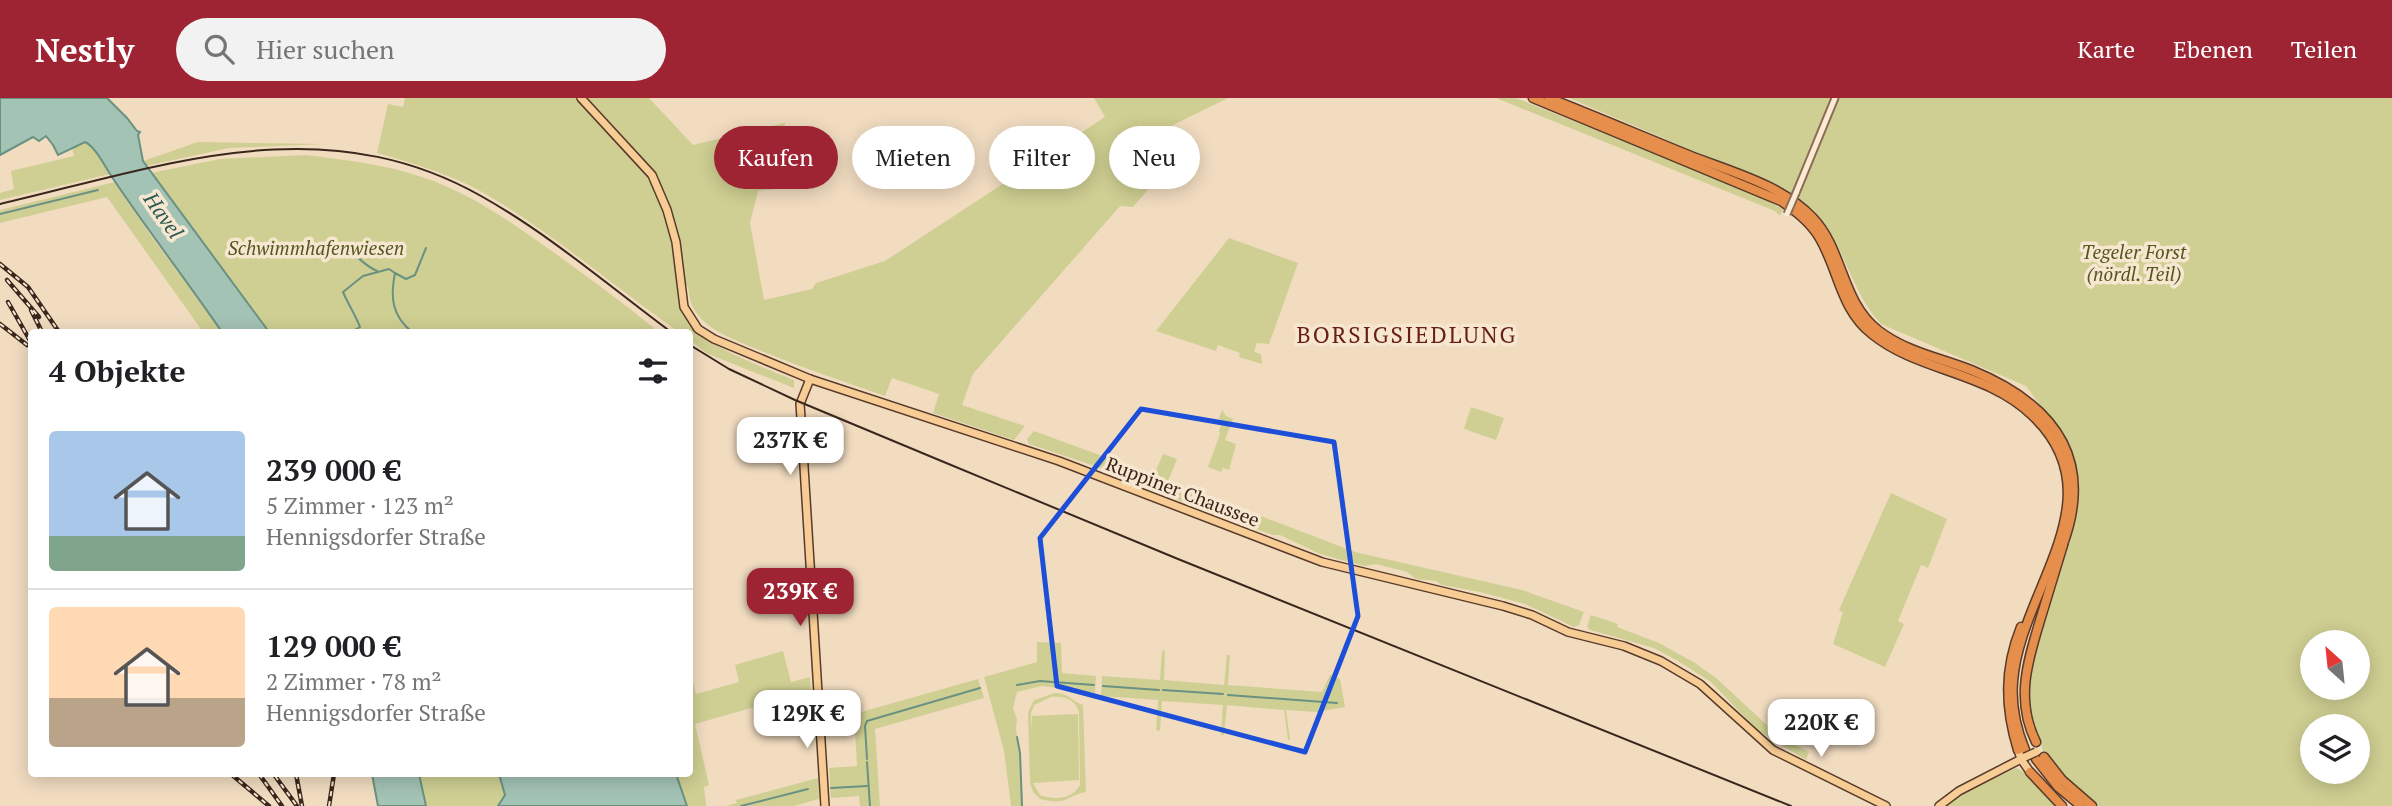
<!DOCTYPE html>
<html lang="de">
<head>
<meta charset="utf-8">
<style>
  body { margin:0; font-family:"PT Serif",serif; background:#f2f2f2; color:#202124; height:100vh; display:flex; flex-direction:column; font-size:26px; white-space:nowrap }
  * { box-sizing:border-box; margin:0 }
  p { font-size:23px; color:#757577 }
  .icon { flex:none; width:38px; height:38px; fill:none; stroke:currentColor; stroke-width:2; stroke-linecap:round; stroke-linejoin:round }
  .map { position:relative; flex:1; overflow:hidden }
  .side { position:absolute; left:28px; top:231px; width:665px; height:448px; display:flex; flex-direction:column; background:#fff; border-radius:7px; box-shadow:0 4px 18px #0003 }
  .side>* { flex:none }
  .guide { position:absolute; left:714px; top:28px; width:665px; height:63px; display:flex; gap:14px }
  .needle { width:46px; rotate:333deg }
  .fabs { position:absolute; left:2300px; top:532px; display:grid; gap:14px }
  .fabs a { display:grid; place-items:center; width:70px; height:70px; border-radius:50%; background:#fff; box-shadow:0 4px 18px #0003; font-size:35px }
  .price { position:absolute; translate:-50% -60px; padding:0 16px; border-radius:14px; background:#fff; color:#222; font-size:23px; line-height:46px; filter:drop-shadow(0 2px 4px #0008) }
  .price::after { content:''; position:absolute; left:50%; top:42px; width:21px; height:16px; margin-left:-10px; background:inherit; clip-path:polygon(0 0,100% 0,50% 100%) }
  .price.current { background:#9e2333; color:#fff }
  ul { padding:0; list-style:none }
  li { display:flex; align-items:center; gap:21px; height:175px; padding:0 21px }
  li+li { border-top:2px solid #e0e0e0 }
  li span { display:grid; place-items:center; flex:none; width:196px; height:140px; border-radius:7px; color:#555 }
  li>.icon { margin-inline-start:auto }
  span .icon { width:84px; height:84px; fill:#fffc; stroke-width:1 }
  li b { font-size:30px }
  h2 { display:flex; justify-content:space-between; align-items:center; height:84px; padding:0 21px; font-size:30px }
  .chip { padding:0 24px; border-radius:32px; background:#fff; box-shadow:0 4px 18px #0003; font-size:24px; line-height:63px }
  .chip.current { background:#9e2333; color:#fff }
  header { display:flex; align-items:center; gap:42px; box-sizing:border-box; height:98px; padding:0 35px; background:#9e2333; color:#fff }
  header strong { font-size:33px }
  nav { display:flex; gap:38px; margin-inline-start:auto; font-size:24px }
  .search { width:490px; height:63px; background:#f2f2f2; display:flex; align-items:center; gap:18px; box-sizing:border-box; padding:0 24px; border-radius:38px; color:#757577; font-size:26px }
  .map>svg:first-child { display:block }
  .green { fill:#cfcf93; fill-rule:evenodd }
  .water { fill:#a3c3b5; stroke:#6a9182; stroke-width:2 }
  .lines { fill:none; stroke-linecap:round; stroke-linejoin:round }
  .stream { stroke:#6a9182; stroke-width:2 }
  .minor-casing { stroke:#8b6c57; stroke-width:9 }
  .major-casing { stroke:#583b2b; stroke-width:10 }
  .highway-casing { stroke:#583b2b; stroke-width:11 }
  .minor { stroke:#fbead4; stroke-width:5 }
  .major { stroke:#f7cc95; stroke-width:7 }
  .highway { stroke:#e68e4b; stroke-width:8 }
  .tram { stroke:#3a271c; stroke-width:2 }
  .rail-casing { stroke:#3a271c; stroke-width:4.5 }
  .rail { stroke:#f8e7d0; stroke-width:2; stroke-dasharray:5; stroke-linecap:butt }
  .minor-bridge-casing { stroke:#8b6c57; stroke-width:9; stroke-linecap:butt }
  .major-bridge-casing { stroke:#583b2b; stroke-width:10; stroke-linecap:butt }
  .minor-bridge { stroke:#fbead4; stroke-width:5 }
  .major-bridge { stroke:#f7cc95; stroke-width:7 }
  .marked { fill:none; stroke:#1d4ed8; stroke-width:5; stroke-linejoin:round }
  .labels { text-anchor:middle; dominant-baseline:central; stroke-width:7; stroke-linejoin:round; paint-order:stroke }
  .park-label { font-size:19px; font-style:italic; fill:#515721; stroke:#f8e7d0 }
  .street-label { font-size:19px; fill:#3a271c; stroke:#f8e7d0 }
  .water-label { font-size:21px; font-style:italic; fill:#2a5a51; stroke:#f8e7d0 }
  .quarter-label { font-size:23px; letter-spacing:2px; fill:#691f19; stroke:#f8e7d0 }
</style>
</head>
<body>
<header>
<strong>Nestly</strong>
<div class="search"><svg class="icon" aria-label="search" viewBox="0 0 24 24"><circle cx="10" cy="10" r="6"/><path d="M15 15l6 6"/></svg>Hier suchen</div>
<nav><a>Karte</a><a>Ebenen</a><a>Teilen</a></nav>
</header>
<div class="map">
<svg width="2392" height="708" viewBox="0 0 2392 708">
  <rect width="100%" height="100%" fill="#f1dcc0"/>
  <g class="green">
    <path d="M405 0H649L693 47 785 25 786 90 758 93 750 125 764 202 812 191 816 185 885 163 1105 19 1094 0H1228L1165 31 1174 43 1167 48 1192 81 1172 64 1133 109 1120 108 973 276 962 307 1025 328 1014 342 933 315 939 296 892 280 885 298C841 283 797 268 754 250 735 242 712 234 699 218 691 209 689 199 688 188L678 189C679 204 681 217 692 229 710 250 768 271 794 282V290L708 256 690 242V234H679C613 188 552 134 482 94 450 76 412 65 377 55L388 6 403 9Z"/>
    <polygon points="1496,0 1516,0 1750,94 1783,111 1780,118 1775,113"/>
    <path d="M1569 0H2392V708H2100L2090 702 2058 673 2043 652 2034 633 2028 613 2029 571 2079 402 2077 371 2069 347 2026 288 1881 226C1851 194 1846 151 1819 118 1810 108 1800 101 1790 94ZM2312 544H2357V590H2312ZM2312 628H2357V674H2312Z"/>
    <polygon points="85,44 93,48 110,76 0,102 0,95 14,91 11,73 74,58 72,49"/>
    <polygon points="198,44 326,46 229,50 146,68 143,63"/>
    <path d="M306 57C345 62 384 66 422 79 471 95 514 126 556 156 589 180 622 204 654 230L650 234H267L151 75 220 61Z"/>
    <polygon points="115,84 135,111 149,135 222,234 203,234 107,99 0,125 0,112"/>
    <polygon points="1229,140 1298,165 1269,246 1257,245 1254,254 1261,256 1262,266 1239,259 1240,255 1218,247 1216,253 1156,233"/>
    <polygon points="1471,309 1504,320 1496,342 1464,331"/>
    <polygon points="1222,312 1226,318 1233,321 1225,342 1236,346 1229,372 1223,370 1221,374 1208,369 1220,336 1219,333 1222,324 1219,320"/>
    <polygon points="1034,333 1154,377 1163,356 1177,361 1168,383 1243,411 1234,422 1220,419 1151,391 1142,384 1029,346 1027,341"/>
    <polygon points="1891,395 1947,421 1928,470 1921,467 1898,523 1904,526 1885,569 1833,546 1843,514 1839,512"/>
    <polygon points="1250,414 1355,454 1522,492 1584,514 1579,527 1574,529 1525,506 1480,494 1442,487 1436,483 1416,481 1407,474 1376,466 1365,468 1352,465 1320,456 1280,437 1273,437 1250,429"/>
    <polygon points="1591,517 1618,526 1617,529 1659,545 1695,565 1716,580 1769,629 1788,643 1809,654 1806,662 1757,632 1711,584 1678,563 1654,550 1590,532 1587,529"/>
    <polygon points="1037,544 1061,545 1062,575 1096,578 1095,595 1042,588 1017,594 1013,610 1017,621 1016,632 1020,655 1023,708 1011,708 1004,653 984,579 1037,564"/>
    <polygon points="1162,552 1165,553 1164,582 1224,587 1227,557 1230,557 1228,587 1322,594 1330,577 1340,581 1345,609 1316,614 1286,612 1290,642 1288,642 1284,612 1227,607 1224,637 1221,637 1223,607 1162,603 1160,633 1156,632 1158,602 1101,598 1102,578 1160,582"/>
    <polygon points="783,553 791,584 810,579 811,593 695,626 709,687 704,689 706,708 687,708 676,676 690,676 690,570 696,596 739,584 735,567"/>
    <polygon points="978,581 984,600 875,631 880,708 860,708 859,698 831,700 829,670 857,668 854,616"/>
    <path d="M1055 595C1069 595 1073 604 1083 607L1086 694C1067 697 1068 708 1040 701L1033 694 1030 685 1028 614 1034 602ZM1051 599C1064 598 1075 601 1079 614L1080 687C1072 702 1055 702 1040 697L1033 685 1079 682 1078 616 1032 618 1031 633V616L1034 607Z"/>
    <polygon points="2016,670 2027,675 2057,708 1944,708 1953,700"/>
    <polygon points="413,676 539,676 534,708 420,708"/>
    <polygon points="818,680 819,701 794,708 726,708 737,705 736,702"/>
  </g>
  <g class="water">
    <path d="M0 0H107L127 20 137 33 140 34 138 37 143 63 269 234H222C187 183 149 134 114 82 106 71 96 49 85 44L58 57 53 47 46 38 39 43 33 39 0 57Z"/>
    <polygon points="372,676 419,676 426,708 378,708"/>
    <polygon points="499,676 676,676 687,708 498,708 505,697"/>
  </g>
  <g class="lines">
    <g class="stream">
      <polyline points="0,116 98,92"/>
      <path d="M347 147C354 157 366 168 377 173"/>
      <polyline points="395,175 406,181 415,177 426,150"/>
      <path d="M351 234 360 229C355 216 348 206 343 194L363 178 389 171 395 175C390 199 392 218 412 234"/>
      <polyline points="1017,587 1040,583 1094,587"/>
      <polyline points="1103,588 1159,592"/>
      <polyline points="1163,592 1223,596"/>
      <polyline points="1228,597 1337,605"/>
      <polyline points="1017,639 1020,655 1022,708"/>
      <polyline points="867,661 865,628 867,623 980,590"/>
      <polyline points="867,664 870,708"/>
      <polyline points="831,690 867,688"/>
      <polyline points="741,708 808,691"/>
    </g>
    <defs>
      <polyline id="minor" points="1796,95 1835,0"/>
      <g id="major">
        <polyline points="581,0 652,77 667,112 676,144 684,209 698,231 714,241 810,281 1059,363 1322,464 1503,508 1532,517 1568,534 1624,548 1661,563 1700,586 1773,652 1886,708"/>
        <polyline points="810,281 800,306 801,320 825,708"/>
        <polyline points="2018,652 2021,661 2030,674"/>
        <polyline points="1939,708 1959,693 2025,659"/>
      </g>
      <g id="highway">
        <path d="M1533 0 1781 103C1796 113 1810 124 1819 139 1839 172 1840 211 1872 236 1919 274 1986 273 2032 317 2120 400 2019 492 2013 584 2011 608 2016 630 2025 652"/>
        <path d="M1549 0C1597 19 1644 39 1691 58 1732 74 1782 87 1813 120 1844 153 1841 204 1879 233 1905 253 1940 260 1971 272 2054 306 2096 360 2062 449"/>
        <path d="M2036 644C2014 600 2029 559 2042 516 2049 493 2056 470 2063 447"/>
        <path d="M2018 652C2005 610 2004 571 2021 529"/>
        <polyline points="2044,659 2062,682 2092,708"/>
        <polyline points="2036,661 2058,689 2081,708"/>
        <polyline points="2030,674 2062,708"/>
      </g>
    </defs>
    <use href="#minor" class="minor-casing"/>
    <use href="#major" class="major-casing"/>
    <use href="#highway" class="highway-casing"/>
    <use href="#minor" class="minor"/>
    <use href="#major" class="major"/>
    <use href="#highway" class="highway"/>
    <g class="tram">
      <path d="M0 106C163 68 322 8 481 98 549 136 609 188 671 234"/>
      <polyline points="690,247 729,271 795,302 939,362 1178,461 1791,708"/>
    </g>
    <defs>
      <g id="rail">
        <polyline points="0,166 28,189 59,234"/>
        <polyline points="7,182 39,219"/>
        <polyline points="8,204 32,246"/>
        <polyline points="31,212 42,234"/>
        <polyline points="0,226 27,247"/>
        <polyline points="231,676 269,708"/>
        <polyline points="259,676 282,708"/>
        <polyline points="296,676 302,708"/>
        <polyline points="275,678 297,708"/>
        <polyline points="329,708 334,676"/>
      </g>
    </defs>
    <use href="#rail" class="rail-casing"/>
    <use href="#rail" class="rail"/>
    <defs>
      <polyline id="minor-bridge" points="1787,116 1796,95"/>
      <polyline id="major-bridge" points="2025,659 2036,654"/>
    </defs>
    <use href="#minor-bridge" class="minor-bridge-casing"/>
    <use href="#major-bridge" class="major-bridge-casing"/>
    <use href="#minor-bridge" class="minor-bridge"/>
    <use href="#major-bridge" class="major-bridge"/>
  </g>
  <path class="marked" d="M1141 311 1334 344 1358 518 1305 654 1057 588 1040 440Z"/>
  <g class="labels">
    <g class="park-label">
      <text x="316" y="149">Schwimmhafenwiesen</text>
      <text x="2134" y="153">Tegeler Forst<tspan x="2134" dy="22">(nördl. Teil)</tspan></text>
    </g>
    <g class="street-label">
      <text transform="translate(1183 393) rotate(21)">Ruppiner Chaussee</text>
    </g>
    <g class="water-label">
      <text transform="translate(164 117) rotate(55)">Havel</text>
    </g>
    <g class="quarter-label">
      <text x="1407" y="236">BORSIGSIEDLUNG</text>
    </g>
  </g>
</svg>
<div class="fabs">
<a><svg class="needle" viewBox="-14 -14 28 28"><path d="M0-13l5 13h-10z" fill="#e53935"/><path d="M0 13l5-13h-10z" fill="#757577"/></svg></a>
<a><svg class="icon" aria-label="layers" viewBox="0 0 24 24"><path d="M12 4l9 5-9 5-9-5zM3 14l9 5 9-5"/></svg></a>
</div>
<b class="price" style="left:790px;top:379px">237K €</b>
<b class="price current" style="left:800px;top:530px">239K €</b>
<b class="price" style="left:807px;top:652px">129K €</b>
<b class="price" style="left:1821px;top:661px">220K €</b>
<div class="guide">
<a class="chip current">Kaufen</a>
<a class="chip">Mieten</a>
<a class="chip">Filter</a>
<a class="chip">Neu</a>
</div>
<section class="side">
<h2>4 Objekte<svg class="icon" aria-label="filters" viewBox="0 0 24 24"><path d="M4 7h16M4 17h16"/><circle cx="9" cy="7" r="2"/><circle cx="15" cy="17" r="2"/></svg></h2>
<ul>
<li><span style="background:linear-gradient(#a9c7e8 75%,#7fa58c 0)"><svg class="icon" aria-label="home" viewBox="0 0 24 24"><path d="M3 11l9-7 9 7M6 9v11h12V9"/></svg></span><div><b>239 000 €</b><p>5 Zimmer · 123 m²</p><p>Hennigsdorfer Straße</p></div></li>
<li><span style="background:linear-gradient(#ffd9b3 65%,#b9a48a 0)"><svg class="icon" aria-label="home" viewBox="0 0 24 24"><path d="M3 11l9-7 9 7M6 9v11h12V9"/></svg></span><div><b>129 000 €</b><p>2 Zimmer · 78 m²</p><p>Hennigsdorfer Straße</p></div></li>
</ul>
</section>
</div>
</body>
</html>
